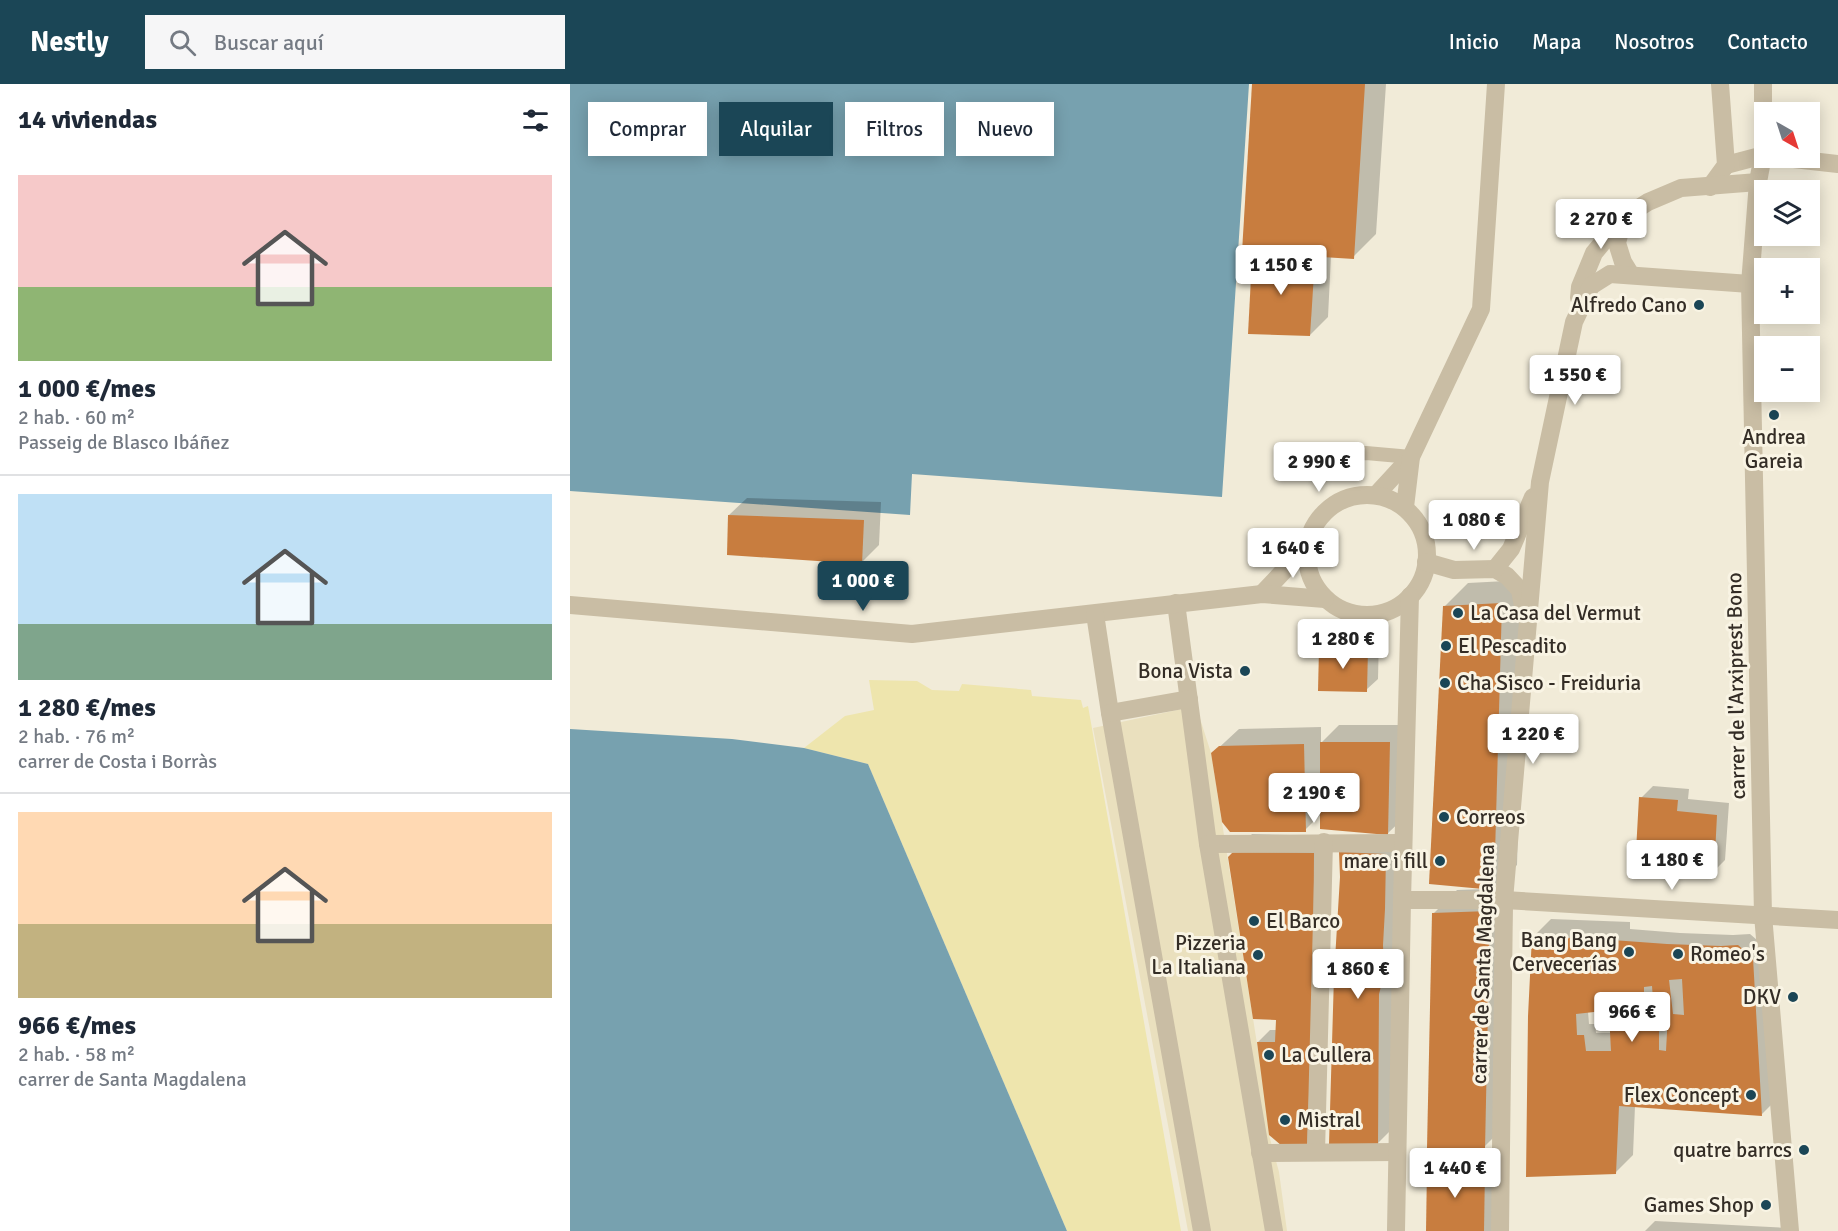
<!DOCTYPE html>
<html lang="es">
<head>
<meta charset="utf-8">
<style>
  body { margin:0; font-family:Signika,sans-serif; background:#f6f6f7; color:#1f2937; height:100vh; display:flex; flex-direction:column; font-size:22px; white-space:nowrap }
  * { box-sizing:border-box; margin:0 }
  p { font-size:20px; color:#747a83 }
  .icon { flex:none; width:33px; height:33px; fill:none; stroke:currentColor; stroke-width:2; stroke-linecap:round; stroke-linejoin:round }
  .map { position:relative; flex:1; overflow:hidden }
  .sheet { display:flex; flex-direction:column; background:#fff; width:570px }
  .sheet>* { flex:none }
  .top-card { position:absolute; left:18px; top:18px; width:570px; height:54px; display:flex; gap:12px }
  .needle { width:39px; rotate:141deg }
  .buttons { position:absolute; left:1184px; top:18px; display:grid; gap:12px }
  .buttons a { display:grid; place-items:center; width:66px; height:66px; border-radius:0px; background:#fff; box-shadow:0 3px 15px #0003; font-size:30px }
  .price { position:absolute; translate:-50% -51px; padding:0 14px; border-radius:6px; background:#fff; color:#222; font-size:20px; line-height:39px; filter:drop-shadow(0 2px 3px #0008) }
  .price::after { content:''; position:absolute; left:50%; top:36px; width:18px; height:14px; margin-left:-9px; background:inherit; clip-path:polygon(0 0,100% 0,50% 100%) }
  .price.current { background:#1b4656; color:#fff }
  ul { padding:0; list-style:none }
  li { display:grid; align-content:center; gap:12px; height:318px; padding:0 18px }
  li+li { border-top:2px solid #e0e1e3 }
  li span { display:grid; place-items:center; height:186px; border-radius:0px; color:#555 }
  li>.icon { margin-inline-start:auto }
  span .icon { width:108px; height:108px; fill:#fffc; stroke-width:1 }
  li b { font-size:26px }
  h2 { display:flex; justify-content:space-between; align-items:center; height:72px; padding:0 18px; font-size:26px }
  .pill { padding:0 21px; border-radius:0px; background:#fff; box-shadow:0 3px 15px #0003; font-size:21px; line-height:54px }
  .pill.current { background:#1b4656; color:#fff }
  header { display:flex; align-items:center; gap:36px; box-sizing:border-box; height:84px; padding:0 30px; background:#1b4656; color:#fff }
  header strong { font-size:28px }
  nav { display:flex; gap:33px; margin-inline-start:auto; font-size:21px }
  .search { width:420px; height:54px; background:#f6f6f7; display:flex; align-items:center; gap:15px; box-sizing:border-box; padding:0 21px; border-radius:0px; color:#747a83; font-size:22px }
  main { display:flex; flex:1; min-height:0 }
  .map>svg:first-child { display:block }
  .sand { fill:#eee5ad }
  .plaza { fill:#eae0be }
  .water { fill:#77a1af }
  .shadow { fill:#0003; fill-rule:evenodd }
  .building { fill:#c87d3f; fill-rule:evenodd }
  .lines { fill:none; stroke-linecap:round; stroke-linejoin:round }
  .lane { stroke:#c9bda4; stroke-width:14 }
  .street { stroke:#c9bda4; stroke-width:18 }
  .poi-dot { fill:#1b4656; stroke:#f9f4e4; stroke-width:2 }
  .labels { text-anchor:middle; dominant-baseline:central; stroke-width:6; stroke-linejoin:round; paint-order:stroke }
  .poi-label { font-size:21px; fill:#342d26; stroke:#f9f4e4; text-anchor:end }
  .street-label { font-size:21px; fill:#342d26; stroke:#f9f4e4 }
</style>
</head>
<body>
<header>
<strong>Nestly</strong>
<div class="search"><svg class="icon" aria-label="search" viewBox="0 0 24 24"><circle cx="10" cy="10" r="6"/><path d="M15 15l6 6"/></svg>Buscar aquí</div>
<nav><a>Inicio</a><a>Mapa</a><a>Nosotros</a><a>Contacto</a></nav>
</header>
<main>
<section class="sheet">
<h2>14 viviendas<svg class="icon" aria-label="filters" viewBox="0 0 24 24"><path d="M4 7h16M4 17h16"/><circle cx="9" cy="7" r="2"/><circle cx="15" cy="17" r="2"/></svg></h2>
<ul>
<li><span style="background:linear-gradient(#f6c9c9 60%,#8fb573 0)"><svg class="icon" aria-label="home" viewBox="0 0 24 24"><path d="M3 11l9-7 9 7M6 9v11h12V9"/></svg></span><div><b>1 000 €/mes</b><p>2 hab. · 60 m²</p><p>Passeig de Blasco Ibáñez</p></div></li>
<li><span style="background:linear-gradient(#bfe0f5 70%,#7fa58c 0)"><svg class="icon" aria-label="home" viewBox="0 0 24 24"><path d="M3 11l9-7 9 7M6 9v11h12V9"/></svg></span><div><b>1 280 €/mes</b><p>2 hab. · 76 m²</p><p>carrer de Costa i Borràs</p></div></li>
<li><span style="background:linear-gradient(#ffd9b3 60%,#c2b280 0)"><svg class="icon" aria-label="home" viewBox="0 0 24 24"><path d="M3 11l9-7 9 7M6 9v11h12V9"/></svg></span><div><b>966 €/mes</b><p>2 hab. · 58 m²</p><p>carrer de Santa Magdalena</p></div></li>
</ul>
</section>
<div class="map">
<svg width="1268" height="1147" viewBox="0 0 1268 1147">
  <rect width="100%" height="100%" fill="#f1ebd8"/>
  <polygon class="sand" points="299,596 347,597 362,606 389,607 392,600 461,606 462,612 511,616 513,624 518,622 611,1147 497,1147 298,680 234,664 275,632 304,626"/>
  <polygon class="plaza" points="626,622 641,669 694,1004 699,1051 709,1088 717,1147 618,1147 523,644"/>
  <g class="water">
    <polygon points="0,0 679,0 652,413 342,390 340,431 0,407"/>
    <polygon points="0,645 162,655 234,664 298,680 497,1147 0,1147"/>
  </g>
  <g class="shadow">
    <polygon points="684,0 816,0 806,150 783,173 761,172 758,233 740,251 684,175 691,167"/>
    <polygon points="177,414 311,418 309,461 291,479 159,431"/>
    <polygon points="955,496 947,781 923,805 943,804 937,1040 911,1066 932,1066 931,1147 857,1147 858,1084 876,1066 898,1066 863,830 887,806 915,805 915,803 875,522 898,499"/>
    <polygon points="809,552 808,595 796,606 751,565 763,553"/>
    <polygon points="769,641 837,641 836,732 818,749 751,730 735,746 642,670 669,645 751,643 751,659"/>
    <polygon points="1083,702 1119,705 1118,715 1159,719 1155,776 1143,788 1071,714"/>
    <polygon points="682,750 761,752 760,888 754,894 748,1049 736,1061 688,958 700,946 707,946 708,934 664,769"/>
    <polygon points="827,758 825,1042 807,1060 772,793 771,768"/>
    <path d="M981 835 1060 838V845L1110 849 1163 851 1180 850 1194 862 1209 1013 1191 1031 1065 1022 1063 1071 1045 1089 963 853ZM1018 927H1043L1041 949H1026L1025 940H1019Z"/>
    <polygon points="1085,1137 1219,1144 1220,1147 1075,1147"/>
  </g>
  <g class="building">
    <polygon points="682,0 795,0 784,175 672,168"/>
    <polygon points="682,174 745,174 740,252 678,250"/>
    <polygon points="158,431 294,436 292,480 157,471"/>
    <polygon points="932,519 924,806 859,800 873,522"/>
    <polygon points="798,564 797,608 748,607 749,565"/>
    <polygon points="750,658 820,658 818,751 750,745"/>
    <polygon points="734,660 736,748 660,748 652,738 641,669 649,662"/>
    <polygon points="1069,713 1108,716 1107,727 1147,731 1144,790 1065,785"/>
    <polygon points="663,768 744,769 743,907 737,1063 712,1062 699,1051 687,958 705,958 706,936 683,935 658,773"/>
    <polygon points="769,768 816,770 815,825 813,861 814,891 809,910 808,1061 759,1061 764,892 770,793"/>
    <polygon points="920,827 915,1065 857,1064 862,829"/>
    <path d="M962 852 1042 856 1097 860 1151 862 1168 861 1183 874 1192 1032 1049 1022 1046 1090 956 1093 958 932ZM1112 895 1114 931 1103 930 1099 896ZM1082 902 1083 915H1074V903ZM1059 914 1060 929H1048V915ZM1033 927 1039 929 1041 967H1016L1014 951H1007L1006 930ZM1089 930H1098L1096 967 1089 966Z"/>
    <polygon points="857,1083 915,1084 914,1147 856,1147"/>
  </g>
  <g class="lines">
    <polyline class="lane" points="752,372 796,369 841,373"/>
    <g class="street">
      <polyline points="1193,0 1193,71 1188,98 1180,200 1193,831 1220,1147"/>
      <polyline points="1215,74 1268,80"/>
      <polyline points="1156,81 1194,71"/>
      <polyline points="1140,103 1156,81 1150,0"/>
      <polyline points="1052,139 1047,159 1053,178 1061,191"/>
      <polyline points="1009,214 1010,203 1024,169 1053,134 1078,118 1111,104 1188,98"/>
      <polyline points="806,411 841,373"/>
      <circle cx="797" cy="471" r="60"/>
      <polyline points="835,423 841,373 911,225 926,0"/>
      <polyline points="856,478 884,486 925,485 937,492 950,506 954,527"/>
      <polyline points="925,485 941,465 963,413"/>
      <polyline points="692,510 737,462"/>
      <polyline points="606,519 638,760 704,1147"/>
      <polyline points="0,521 342,550 692,510 755,515"/>
      <polyline points="525,530 540,629 632,1147"/>
      <polyline points="540,629 619,615"/>
      <polyline points="638,760 833,759"/>
      <polyline points="832,816 934,816 1268,836"/>
      <polyline points="746,1068 754,758"/>
      <polyline points="690,1069 827,1068"/>
      <polyline points="826,1147 832,816 840,512"/>
      <polyline points="930,1147 934,816 970,398 1004,238 1021,202 1040,190 1180,200"/>
    </g>
  </g>
  <g class="poi-dot">
    <circle cx="1129" cy="221" r="6"/>
    <circle cx="1204" cy="331" r="6"/>
    <circle cx="888" cy="529" r="6"/>
    <circle cx="876" cy="562" r="6"/>
    <circle cx="675" cy="587" r="6"/>
    <circle cx="875" cy="599" r="6"/>
    <circle cx="874" cy="733" r="6"/>
    <circle cx="870" cy="777" r="6"/>
    <circle cx="684" cy="837" r="6"/>
    <circle cx="1059" cy="868" r="6"/>
    <circle cx="1108" cy="870" r="6"/>
    <circle cx="688" cy="871" r="6"/>
    <circle cx="1223" cy="913" r="6"/>
    <circle cx="699" cy="971" r="6"/>
    <circle cx="1181" cy="1011" r="6"/>
    <circle cx="715" cy="1036" r="6"/>
    <circle cx="1234" cy="1066" r="6"/>
    <circle cx="1196" cy="1121" r="6"/>
  </g>
  <g class="labels">
    <g class="poi-label">
      <text x="1117" y="221">Alfredo Cano</text>
      <text x="1204" y="353" text-anchor="middle">Andrea<tspan x="1204" dy="24">Gareia</tspan></text>
      <text x="900" y="529" text-anchor="start">La Casa del Vermut</text>
      <text x="888" y="562" text-anchor="start">El Pescadito</text>
      <text x="663" y="587">Bona Vista</text>
      <text x="887" y="599" text-anchor="start">Cha Sisco - Freiduria</text>
      <text x="886" y="733" text-anchor="start">Correos</text>
      <text x="858" y="777">mare i fill</text>
      <text x="696" y="837" text-anchor="start">El Barco</text>
      <text x="1047" y="856">Bang Bang<tspan x="1047" dy="24">Cervecerías</tspan></text>
      <text x="676" y="859">Pizzeria<tspan x="676" dy="24">La Italiana</tspan></text>
      <text x="1120" y="870" text-anchor="start">Romeo's</text>
      <text x="1211" y="913">DKV</text>
      <text x="711" y="971" text-anchor="start">La Cullera</text>
      <text x="1169" y="1011">Flex Concept</text>
      <text x="727" y="1036" text-anchor="start">Mistral</text>
      <text x="1222" y="1066">quatre barrcs</text>
      <text x="1184" y="1121">Games Shop</text>
    </g>
    <g class="street-label">
      <text transform="translate(1166 602) rotate(-91)">carrer de l'Arxiprest Bono</text>
      <text transform="translate(913 880) rotate(-88)">carrer de Santa Magdalena</text>
    </g>
  </g>
</svg>
<div class="buttons">
<a><svg class="needle" viewBox="-14 -14 28 28"><path d="M0-13l5 13h-10z" fill="#e53935"/><path d="M0 13l5-13h-10z" fill="#747a83"/></svg></a>
<a><svg class="icon" aria-label="layers" viewBox="0 0 24 24"><path d="M12 4l9 5-9 5-9-5zM3 14l9 5 9-5"/></svg></a>
<a>+</a>
<a>−</a>
</div>
<b class="price" style="left:1031px;top:166px">2 270 €</b>
<b class="price" style="left:711px;top:212px">1 150 €</b>
<b class="price" style="left:1005px;top:322px">1 550 €</b>
<b class="price" style="left:749px;top:409px">2 990 €</b>
<b class="price" style="left:904px;top:467px">1 080 €</b>
<b class="price" style="left:723px;top:495px">1 640 €</b>
<b class="price current" style="left:293px;top:528px">1 000 €</b>
<b class="price" style="left:773px;top:586px">1 280 €</b>
<b class="price" style="left:963px;top:681px">1 220 €</b>
<b class="price" style="left:744px;top:740px">2 190 €</b>
<b class="price" style="left:1102px;top:807px">1 180 €</b>
<b class="price" style="left:788px;top:916px">1 860 €</b>
<b class="price" style="left:1062px;top:959px">966 €</b>
<b class="price" style="left:885px;top:1115px">1 440 €</b>
<div class="top-card">
<a class="pill">Comprar</a>
<a class="pill current">Alquilar</a>
<a class="pill">Filtros</a>
<a class="pill">Nuevo</a>
</div>
</div>
</main>
</body>
</html>
